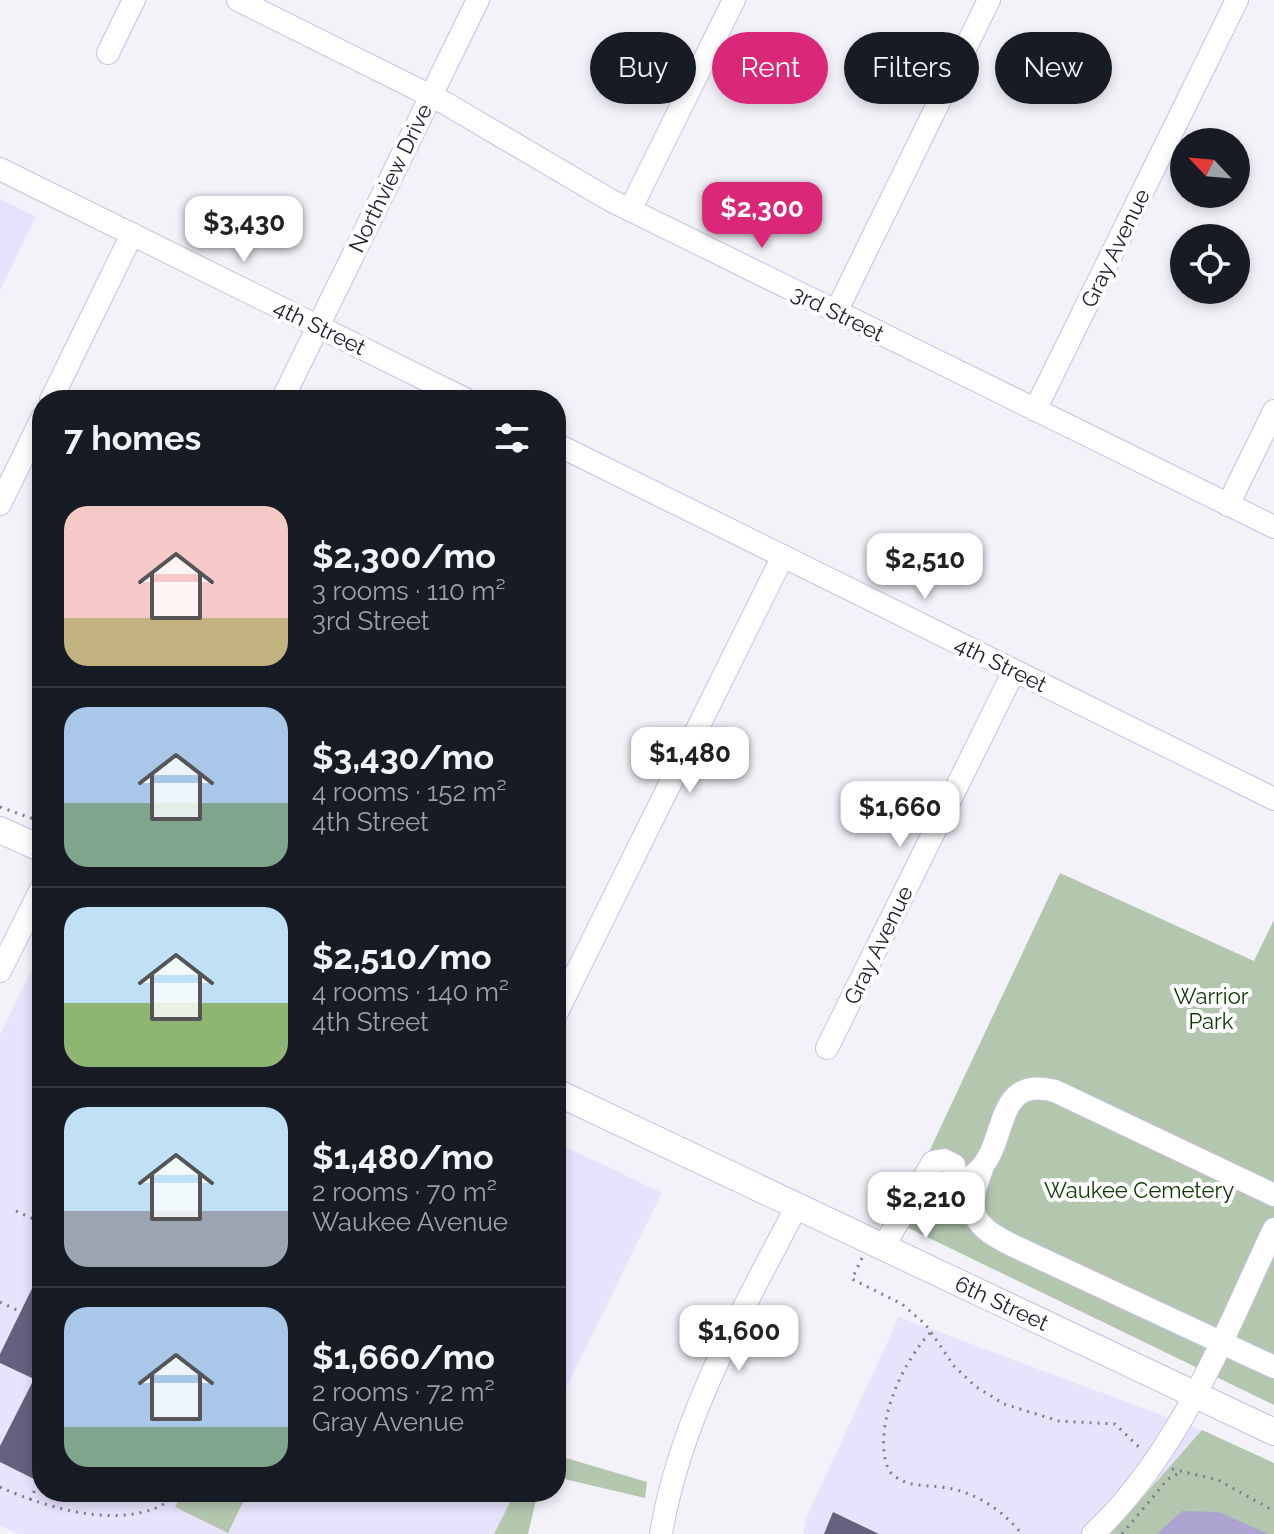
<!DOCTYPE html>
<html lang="en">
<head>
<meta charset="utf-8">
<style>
  body { margin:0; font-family:Raleway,sans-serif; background:#20242c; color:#f1f3f6; height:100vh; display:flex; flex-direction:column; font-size:30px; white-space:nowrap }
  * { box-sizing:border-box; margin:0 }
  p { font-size:26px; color:#9ea1a6 }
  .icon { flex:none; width:44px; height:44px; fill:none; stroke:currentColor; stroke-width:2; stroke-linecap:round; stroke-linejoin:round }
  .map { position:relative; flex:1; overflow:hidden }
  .sheet { position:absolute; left:32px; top:390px; width:534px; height:1112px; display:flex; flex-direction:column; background:#171b24; border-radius:32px; box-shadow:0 4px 12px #0003 }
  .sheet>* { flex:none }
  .hud { position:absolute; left:590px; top:32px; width:564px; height:72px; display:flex; gap:16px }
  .needle { width:52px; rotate:296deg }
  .fabs { position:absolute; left:1170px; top:128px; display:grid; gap:16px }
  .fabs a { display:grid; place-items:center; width:80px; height:80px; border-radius:50%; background:#171b24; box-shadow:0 4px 12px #0003; font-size:40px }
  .price { position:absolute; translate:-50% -68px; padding:0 18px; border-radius:16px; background:#fff; color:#222; font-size:26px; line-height:52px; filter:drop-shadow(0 2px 4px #0008) }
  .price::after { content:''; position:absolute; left:50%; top:48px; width:24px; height:18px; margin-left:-12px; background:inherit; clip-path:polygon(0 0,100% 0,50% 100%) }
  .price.on { background:#db2777; color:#fff }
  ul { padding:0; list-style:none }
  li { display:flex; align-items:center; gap:24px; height:200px; padding:0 32px }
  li+li { border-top:2px solid #363941 }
  li span { display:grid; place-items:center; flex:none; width:224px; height:160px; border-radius:24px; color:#555 }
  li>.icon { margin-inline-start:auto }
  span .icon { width:96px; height:96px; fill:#fffc; stroke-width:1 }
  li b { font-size:34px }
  h2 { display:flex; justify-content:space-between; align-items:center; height:96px; padding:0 32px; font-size:34px }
  .tag { padding:0 28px; border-radius:36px; background:#171b24; box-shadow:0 4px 12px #0003; font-size:28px; line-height:72px }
  .tag.on { background:#db2777; color:#fff }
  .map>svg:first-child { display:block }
  .built { fill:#e8e3fd }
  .green { fill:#b3c7af }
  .water { fill:#ada3d0 }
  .building { fill:#66607e }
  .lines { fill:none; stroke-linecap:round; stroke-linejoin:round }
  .minor-casing { stroke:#c7c0e2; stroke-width:24 }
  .major-casing { stroke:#c7c0e2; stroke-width:28 }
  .path { stroke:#7e7d87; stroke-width:3; stroke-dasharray:2 6; stroke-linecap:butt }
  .minor { stroke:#fff; stroke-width:22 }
  .major { stroke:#fff; stroke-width:26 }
  .labels { text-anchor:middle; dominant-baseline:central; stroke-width:8; stroke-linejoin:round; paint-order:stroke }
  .street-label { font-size:22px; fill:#1f1d29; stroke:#fff }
  .park-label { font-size:22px; fill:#0d3801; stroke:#fff }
</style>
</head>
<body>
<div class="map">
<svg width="1274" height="1534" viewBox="0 0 1274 1534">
  <rect width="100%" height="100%" fill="#f3f2f9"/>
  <g class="built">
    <polygon points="0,199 36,217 0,290"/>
    <polygon points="42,949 42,1492 515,1492 494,1534 18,1534 0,1525 0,1034"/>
    <polygon points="556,1142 662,1193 556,1408"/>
    <polygon points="899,1317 1202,1430 1110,1534 803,1534 807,1516"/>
  </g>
  <g class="green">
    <polygon points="1060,873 1254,961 1274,920 1274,1405 896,1222"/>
    <polygon points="1202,1430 1274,1463 1274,1534 1110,1534"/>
    <polygon points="556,1455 647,1482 645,1498 556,1477"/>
    <polygon points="184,1492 248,1492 228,1533 175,1507"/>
    <polygon points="515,1492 538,1492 528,1534 494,1534"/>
  </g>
  <polygon class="water" points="1182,1511 1219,1512 1268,1534 1157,1534"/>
  <g class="building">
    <polygon points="42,1268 42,1483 0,1462 0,1446 34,1379 0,1363 0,1354"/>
    <polygon points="833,1512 879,1534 824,1534"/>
  </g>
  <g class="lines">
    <defs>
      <g id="minor">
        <polyline points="238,0 445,103 610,200 1274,527"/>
        <polyline points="108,53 134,0"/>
        <polyline points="0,169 467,400"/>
        <polyline points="630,210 734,0"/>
        <polyline points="836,312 989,0"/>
        <polyline points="51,400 132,234"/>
        <polyline points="282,400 478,0"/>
        <polyline points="1035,410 1237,0"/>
        <polyline points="556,444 1274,799"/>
        <polyline points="0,504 42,418"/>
        <polyline points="1228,505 1274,411"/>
        <polyline points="0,971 42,887"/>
        <polyline points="556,1014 783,556"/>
        <polyline points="827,1048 1014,671"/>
        <path d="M982 1169C964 1215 973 1226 1016 1247L1274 1367"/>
        <polyline points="912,1198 933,1162 944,1160 954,1165 956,1184"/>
        <path d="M883 1247 912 1198C935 1189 963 1188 980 1169 1008 1140 994 1075 1055 1091L1274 1195"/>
        <path d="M661 1534C680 1418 743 1309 797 1206"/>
        <path d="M1093 1534C1180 1452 1224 1335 1274 1229"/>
      </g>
      <g id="major">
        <polyline points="0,830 42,849"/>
        <polyline points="556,1092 1274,1432"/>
      </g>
    </defs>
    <use href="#minor" class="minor-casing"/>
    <use href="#major" class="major-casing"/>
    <g class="path">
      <polyline points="0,807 42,822"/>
      <polyline points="16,1211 42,1223"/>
      <polyline points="862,1258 852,1279 902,1304 926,1325 954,1366 975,1386 1004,1404 1059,1421 1115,1424 1142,1450"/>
      <polyline points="0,1302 21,1312"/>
      <path d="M930 1333C901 1364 871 1430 889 1471 906 1489 925 1484 948 1488 977 1493 1003 1511 1022 1534"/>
      <polyline points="1172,1469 1218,1480 1274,1511"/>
      <path d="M0 1487C55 1512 139 1534 179 1492"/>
      <polyline points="30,1500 39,1481"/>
      <polyline points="1122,1534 1168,1479 1179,1473"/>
    </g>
    <use href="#minor" class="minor"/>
    <use href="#major" class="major"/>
  </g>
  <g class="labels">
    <g class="street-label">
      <text transform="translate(390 178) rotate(-64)">Northview Drive</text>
      <text transform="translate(1115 248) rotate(-64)">Gray Avenue</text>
      <text transform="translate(838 313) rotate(26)">3rd Street</text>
      <text transform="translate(320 327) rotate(26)">4th Street</text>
      <text transform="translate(1001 664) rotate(26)">4th Street</text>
      <text transform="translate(878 945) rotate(-64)">Gray Avenue</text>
      <text transform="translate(1002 1303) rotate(25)">6th Street</text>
    </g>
    <g class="park-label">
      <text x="1211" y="996">Warrior<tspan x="1211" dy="25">Park</tspan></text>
      <text x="1139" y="1190">Waukee Cemetery</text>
    </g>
  </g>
</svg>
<div class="fabs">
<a><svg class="needle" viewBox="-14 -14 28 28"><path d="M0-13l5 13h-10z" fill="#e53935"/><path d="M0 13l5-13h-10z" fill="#9ea1a6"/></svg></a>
<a><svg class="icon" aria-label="locate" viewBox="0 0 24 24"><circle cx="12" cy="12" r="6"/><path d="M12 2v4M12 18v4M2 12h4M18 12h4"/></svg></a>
</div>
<b class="price on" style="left:762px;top:250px">$2,300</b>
<b class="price" style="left:244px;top:264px">$3,430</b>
<b class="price" style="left:925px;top:601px">$2,510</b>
<b class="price" style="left:690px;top:795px">$1,480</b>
<b class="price" style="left:900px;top:849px">$1,660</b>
<b class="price" style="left:926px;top:1240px">$2,210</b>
<b class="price" style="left:739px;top:1373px">$1,600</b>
<div class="hud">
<a class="tag">Buy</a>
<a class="tag on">Rent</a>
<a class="tag">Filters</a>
<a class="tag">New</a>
</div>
<section class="sheet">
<h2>7 homes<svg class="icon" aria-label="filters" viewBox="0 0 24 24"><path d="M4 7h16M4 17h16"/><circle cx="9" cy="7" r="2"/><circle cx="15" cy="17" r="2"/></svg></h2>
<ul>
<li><span style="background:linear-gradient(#f6c9c9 70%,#c2b280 0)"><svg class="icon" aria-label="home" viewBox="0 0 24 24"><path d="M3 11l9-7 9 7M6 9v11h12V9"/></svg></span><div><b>$2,300/mo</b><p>3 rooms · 110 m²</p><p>3rd Street</p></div></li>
<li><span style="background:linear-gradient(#a9c7e8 60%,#7fa58c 0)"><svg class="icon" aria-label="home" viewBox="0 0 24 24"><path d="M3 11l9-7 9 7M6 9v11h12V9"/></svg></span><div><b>$3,430/mo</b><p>4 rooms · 152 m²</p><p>4th Street</p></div></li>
<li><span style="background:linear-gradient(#bfe0f5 60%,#8fb573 0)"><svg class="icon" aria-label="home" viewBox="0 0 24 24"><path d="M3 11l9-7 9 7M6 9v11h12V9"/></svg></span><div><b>$2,510/mo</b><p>4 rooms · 140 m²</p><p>4th Street</p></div></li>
<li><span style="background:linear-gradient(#bfe0f5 65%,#9aa5b1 0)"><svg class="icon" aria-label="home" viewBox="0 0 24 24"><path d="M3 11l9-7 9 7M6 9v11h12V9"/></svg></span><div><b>$1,480/mo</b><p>2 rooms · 70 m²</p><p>Waukee Avenue</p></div></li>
<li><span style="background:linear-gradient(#a9c7e8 75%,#7fa58c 0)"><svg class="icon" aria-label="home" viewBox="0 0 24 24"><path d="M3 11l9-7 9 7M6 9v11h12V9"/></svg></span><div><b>$1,660/mo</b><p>2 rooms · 72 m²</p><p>Gray Avenue</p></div></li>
</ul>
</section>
</div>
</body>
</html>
